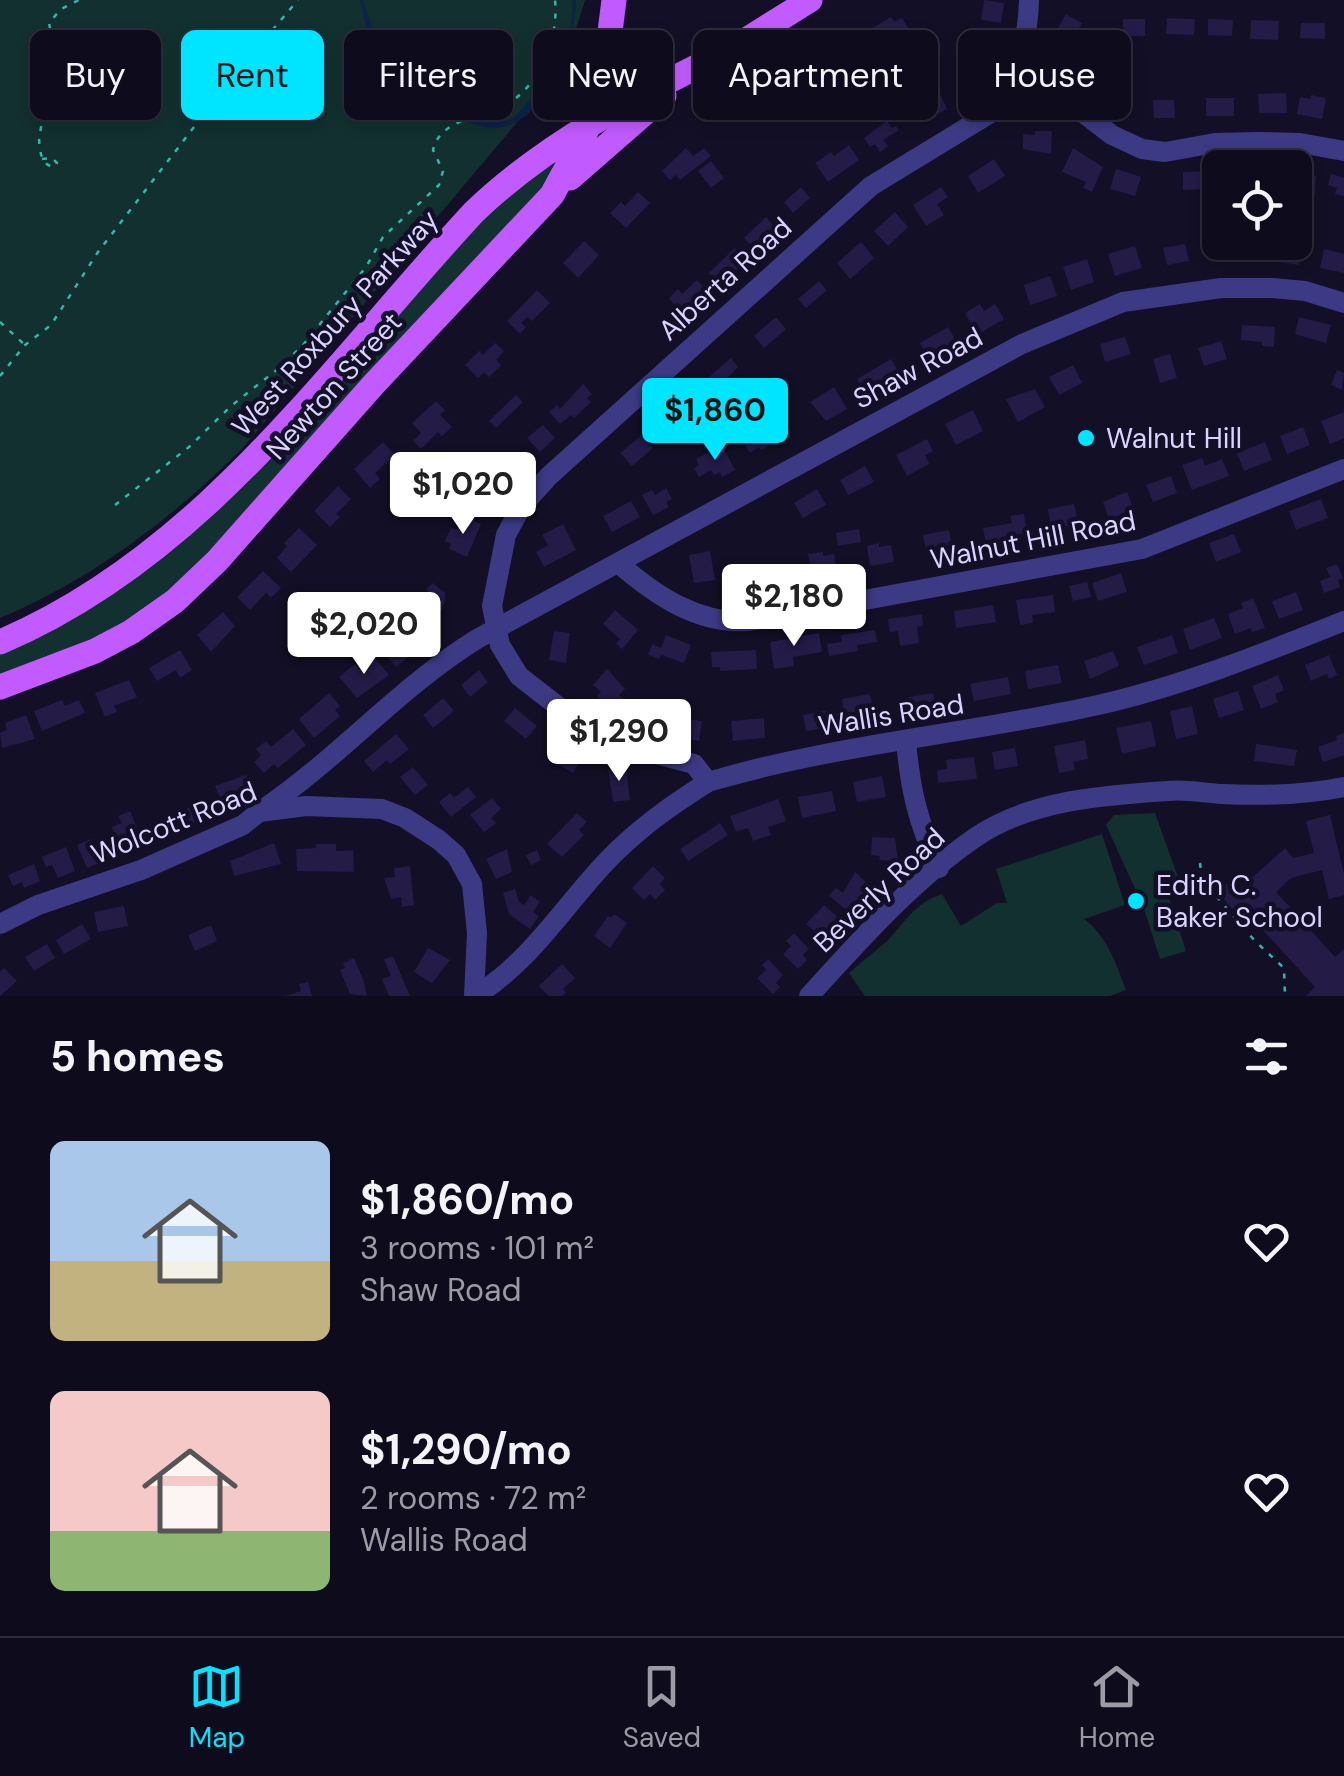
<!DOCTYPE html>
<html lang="en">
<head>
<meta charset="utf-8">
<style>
  body { margin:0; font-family:"DM Sans",sans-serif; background:#1c1929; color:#f1f3f6; height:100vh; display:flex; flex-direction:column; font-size:38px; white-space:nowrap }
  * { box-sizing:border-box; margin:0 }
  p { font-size:32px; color:#9b9ba3 }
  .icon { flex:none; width:55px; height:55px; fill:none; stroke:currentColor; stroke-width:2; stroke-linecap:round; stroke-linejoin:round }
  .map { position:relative; height:996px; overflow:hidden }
  .sheet { display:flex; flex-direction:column; background:#0e0b1c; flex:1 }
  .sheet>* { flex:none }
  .banner { position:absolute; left:30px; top:30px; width:1285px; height:90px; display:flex; gap:20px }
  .tools { position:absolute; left:1202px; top:150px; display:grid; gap:20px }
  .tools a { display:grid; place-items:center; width:110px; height:110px; border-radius:15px; background:#0e0b1c; box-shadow:0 5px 15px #0003,0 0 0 2px #2e2b3b; font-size:50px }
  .price { position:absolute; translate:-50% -85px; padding:0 22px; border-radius:10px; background:#fff; color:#222; font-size:32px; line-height:65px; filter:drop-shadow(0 2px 5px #0008) }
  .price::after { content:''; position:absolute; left:50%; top:60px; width:30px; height:22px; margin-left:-15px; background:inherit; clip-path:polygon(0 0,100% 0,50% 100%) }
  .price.active { background:#00e5ff; color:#111 }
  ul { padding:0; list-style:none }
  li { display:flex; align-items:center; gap:30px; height:250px; padding:0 50px }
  li span { display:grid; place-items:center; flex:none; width:280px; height:200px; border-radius:15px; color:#555 }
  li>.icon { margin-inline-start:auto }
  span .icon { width:120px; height:120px; fill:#fffc; stroke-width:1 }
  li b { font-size:42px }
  h2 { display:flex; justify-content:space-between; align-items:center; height:120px; padding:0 50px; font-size:42px }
  .chip { padding:0 35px; border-radius:15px; background:#0e0b1c; box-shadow:0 5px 15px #0003,0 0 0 2px #2e2b3b; font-size:35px; line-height:90px }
  .chip.active { background:#00e5ff; color:#111 }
  .dock { display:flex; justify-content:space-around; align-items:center; height:140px; border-top:2px solid #2e2b3b; background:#0e0b1c; font-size:28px; color:#9b9ba3 }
  .dock a { display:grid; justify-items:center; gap:5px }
  .dock .active { color:#00e5ff }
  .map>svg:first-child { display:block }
  .green { fill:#12302f }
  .water { fill:#0c2248 }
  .building { fill:#241b47 }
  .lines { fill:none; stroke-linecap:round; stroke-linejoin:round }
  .path { stroke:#2fb8b0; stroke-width:2.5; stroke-dasharray:5 8; stroke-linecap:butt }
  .minor { stroke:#3d3a85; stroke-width:20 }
  .major { stroke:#c25bff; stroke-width:25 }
  .poi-dot { fill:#00e5ff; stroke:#130f26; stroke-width:4 }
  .labels { text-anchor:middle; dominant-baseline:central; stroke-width:9; stroke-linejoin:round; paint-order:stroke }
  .street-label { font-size:28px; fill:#d9d4ff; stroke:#130f26 }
  .poi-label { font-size:28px; fill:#d9d4ff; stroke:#130f26; text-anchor:start }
</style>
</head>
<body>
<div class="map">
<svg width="1344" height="996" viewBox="0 0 1344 996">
  <rect width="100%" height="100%" fill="#130f26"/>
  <g class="green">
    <path d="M0 0H585L571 46 551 82 242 449C171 519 93 579 0 618Z"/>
    <polygon points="548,164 553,169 537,197 198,569 124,624 0,680 0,651 104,596 481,216"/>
    <polygon points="1155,813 1184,894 1169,898 1186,951 1160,959 1143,906 1106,825 1114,815"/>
    <path d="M1102 834 1125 905 1084 919C1107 936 1116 963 1126 990L1110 996H865L849 973C861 962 875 952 887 941 905 922 915 903 942 894L961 926 997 903H1007L996 869Z"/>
  </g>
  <g class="water">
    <path d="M360 0H363L382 56 392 73 420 97 462 117C401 117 370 50 360 0Z"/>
    <path d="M572 0H576C576 40 545 126 496 128 485 128 474 124 464 121 478 119 497 125 511 119 516 116 523 108 527 103 554 74 575 40 572 0Z"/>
  </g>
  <g class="building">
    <polygon points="984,0 1004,3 1001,23 981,20"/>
    <polygon points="1066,14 1082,23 1065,53 1049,43"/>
    <polygon points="891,17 894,22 902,18 911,33 901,39 899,36 872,51 862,34"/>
    <polygon points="1167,18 1195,19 1194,35 1166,34"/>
    <rect x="1123" y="19" width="22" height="17"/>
    <polygon points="1208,19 1233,20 1232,36 1208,35"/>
    <polygon points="1251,20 1279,21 1278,40 1250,39"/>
    <polygon points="1301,23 1325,23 1325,39 1300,38"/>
    <polygon points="847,48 855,62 823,84 812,64 835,51 837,54"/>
    <polygon points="970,63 990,66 987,89 966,85"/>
    <polygon points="1102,73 1120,85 1110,99 1092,86"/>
    <polygon points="794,83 808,100 800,106 795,100 779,113 775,108 771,110 766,104"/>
    <polygon points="937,88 947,109 923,121 912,101"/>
    <polygon points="1286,93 1287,113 1259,113 1258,94"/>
    <polygon points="1311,95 1326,98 1322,119 1297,114 1300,97 1310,99"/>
    <rect x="1206" y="98" width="28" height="18"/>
    <polygon points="1153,100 1174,100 1175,118 1154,118"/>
    <polygon points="887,121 892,128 896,126 899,130 883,140 888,146 880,152 875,144 870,147 864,138"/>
    <polygon points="1035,131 1052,131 1051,154 1023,149 1023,134 1035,135"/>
    <polygon points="849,145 859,160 828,182 815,163 831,152 834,156"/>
    <polygon points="686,148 693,156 704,148 711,156 680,180 676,175 670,180 662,171"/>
    <polygon points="1073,148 1103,167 1092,192 1083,188 1086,182 1062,172"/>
    <polygon points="994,159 1005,176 978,193 968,176"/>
    <polygon points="711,161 724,178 711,188 698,171"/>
    <polygon points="1116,169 1141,177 1135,196 1110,189"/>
    <polygon points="1213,171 1213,189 1183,190 1183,172"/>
    <polygon points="1295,174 1316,176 1315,196 1295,194"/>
    <polygon points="1331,174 1344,178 1344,196 1335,194 1337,188 1328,185"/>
    <polygon points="801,187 810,198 793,213 784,202"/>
    <polygon points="941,187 948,197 937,204 944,215 926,226 913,205"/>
    <polygon points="638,192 650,203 626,228 610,213 621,202 625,206"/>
    <polygon points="895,212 908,227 888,246 874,231"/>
    <polygon points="766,217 778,231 756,251 744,238"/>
    <polygon points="584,241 599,255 578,278 563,263"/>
    <polygon points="861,242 874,258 850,279 837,263"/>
    <polygon points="1219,242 1250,242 1250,258 1219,262"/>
    <polygon points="1276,242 1302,245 1299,265 1273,261"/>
    <polygon points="1185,244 1189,261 1167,265 1163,248"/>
    <polygon points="1135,246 1142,268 1115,276 1108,254"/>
    <polygon points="735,248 747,260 720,285 709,273"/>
    <polygon points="1324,249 1344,254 1344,273 1320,268"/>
    <polygon points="1087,259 1094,282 1071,290 1063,267"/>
    <polygon points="1050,276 1057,296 1030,305 1024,285"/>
    <polygon points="697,280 714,299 688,323 669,298 678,289 682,294"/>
    <polygon points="819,281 827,290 806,308 798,299"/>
    <polygon points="537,290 550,303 532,321 527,317 521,323 526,327 520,334 507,321"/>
    <polygon points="980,304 984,311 995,304 1004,319 977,335 965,313"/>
    <polygon points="776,317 786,329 764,348 754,336"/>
    <polygon points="1299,317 1331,325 1326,343 1295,334"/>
    <polygon points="1242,325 1275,327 1274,347 1262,346 1262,342 1241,340"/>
    <polygon points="948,327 957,342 943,350 946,356 932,364 920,343"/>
    <polygon points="1125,337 1131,354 1105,362 1100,344"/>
    <polygon points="1221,341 1227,359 1204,366 1198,348"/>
    <polygon points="495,343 504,351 496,360 501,365 489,377 484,372 478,378 465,365 479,351 483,355"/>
    <polygon points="1170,354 1177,378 1160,383 1153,359"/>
    <polygon points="731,358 738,367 717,389 708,378"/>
    <polygon points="891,359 902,377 874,393 871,388 865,392 857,379"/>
    <polygon points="1073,365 1082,383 1059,395 1049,377"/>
    <polygon points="1337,370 1344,373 1342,390 1331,385"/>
    <polygon points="583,384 592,394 587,398 591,402 574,418 571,415 560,424 549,412 557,405 560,409"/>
    <polygon points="834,387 847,409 826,421 810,402"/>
    <polygon points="1035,389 1045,407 1018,422 1006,399"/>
    <polygon points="691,392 706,409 693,419 679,402"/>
    <polygon points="516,395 523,402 496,428 489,421"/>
    <polygon points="436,401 445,410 440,415 452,427 442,436 438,432 421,449 413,441 421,433 412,423"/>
    <polygon points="973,410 983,431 956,445 945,424"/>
    <polygon points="1344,412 1344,438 1330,444 1321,421"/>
    <polygon points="775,413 779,421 783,419 791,433 761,450 759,447 750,453 742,440 768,428 763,420"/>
    <polygon points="543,425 555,438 540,452 527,438"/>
    <polygon points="1303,427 1310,445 1287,454 1280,436"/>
    <polygon points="642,435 653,448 632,466 620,453"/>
    <polygon points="927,439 933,451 925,455 929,464 907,476 896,455"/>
    <polygon points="383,442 395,455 375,473 380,479 370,488 354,469"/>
    <polygon points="1265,442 1272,460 1244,471 1237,453"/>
    <polygon points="722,445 735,470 722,477 720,472 714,475 711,470 699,477 694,468 699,465 696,459"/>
    <polygon points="1202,458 1205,466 1222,459 1229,476 1192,490 1182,465"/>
    <polygon points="501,460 510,466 505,474 510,477 490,506 471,493 478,483 482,486"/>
    <polygon points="447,461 452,467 441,476 436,470"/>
    <polygon points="865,466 874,482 848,495 840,480"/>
    <polygon points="1171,476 1177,493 1153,502 1146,485"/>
    <polygon points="338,486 351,499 336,514 340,517 330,527 314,511"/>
    <polygon points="666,488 672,499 666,502 669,507 653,515 642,495 652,490 655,495"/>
    <polygon points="817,489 826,505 803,518 794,503"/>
    <polygon points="1127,492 1134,510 1109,519 1103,502"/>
    <polygon points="1321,499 1328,518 1296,530 1289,511"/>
    <polygon points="631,501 640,517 612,532 603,516"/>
    <polygon points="1074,504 1078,524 1051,529 1048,509"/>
    <polygon points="1024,514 1027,533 1010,536 1012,545 987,549 983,528 1012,523 1010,516"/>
    <polygon points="470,519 481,524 467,557 449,549 451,544 445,541 451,528 457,530 461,521 467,524"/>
    <polygon points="563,524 576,550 544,567 536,552 548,545 542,535"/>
    <polygon points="299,528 317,545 291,572 277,558 287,546 284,543"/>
    <polygon points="859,529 861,542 838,546 836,533"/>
    <polygon points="949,530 952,547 926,552 923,535"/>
    <polygon points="1234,534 1241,552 1216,562 1209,543"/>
    <polygon points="879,543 879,547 891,545 894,562 870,566 867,546"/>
    <polygon points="710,551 715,580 694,583 689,555"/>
    <polygon points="823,552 823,556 834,554 837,572 812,576 808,554"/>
    <polygon points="1337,564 1343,578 1338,580 1340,587 1324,593 1320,581 1330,577 1326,568"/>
    <polygon points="773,568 776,586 753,590 750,572"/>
    <polygon points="263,571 281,588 271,598 266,593 250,610 237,597"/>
    <polygon points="1121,573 1127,592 1098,601 1092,583"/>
    <polygon points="1087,582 1091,597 1073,601 1069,586"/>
    <polygon points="433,583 445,593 445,601 439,616 423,629 407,611 429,593 426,589"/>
    <polygon points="1296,592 1303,610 1279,619 1272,601"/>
    <polygon points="1053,595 1055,612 1032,615 1033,623 1020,625 1016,600"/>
    <polygon points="1253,598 1265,628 1252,632 1251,628 1235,634 1228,614 1243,608 1241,603"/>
    <polygon points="993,605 996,622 956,628 954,611"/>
    <polygon points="615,610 638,630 622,649 616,644 620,639 603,624"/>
    <polygon points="223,612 235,626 211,652 197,635"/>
    <polygon points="922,614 923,626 917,627 919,643 900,646 898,631 890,632 888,619"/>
    <polygon points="1214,618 1222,638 1190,650 1183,629"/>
    <polygon points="408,630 422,646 396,667 378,646 384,640 389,646"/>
    <polygon points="875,630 877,642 857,645 858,651 829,656 827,644 842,642 841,635"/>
    <polygon points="554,631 570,633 566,663 549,660"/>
    <polygon points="819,633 822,652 793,657 794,666 774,669 770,642"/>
    <polygon points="666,635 691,645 684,663 661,655 659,659 648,655 652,644 661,648"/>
    <polygon points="1172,635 1178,653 1144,665 1137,647"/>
    <polygon points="180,650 192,670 180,678 176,670 157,681 149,668"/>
    <polygon points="756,650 757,669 720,671 720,667 712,667 711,652"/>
    <polygon points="1113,651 1119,666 1090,679 1084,661"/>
    <polygon points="1329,655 1337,675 1329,679 1327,674 1311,681 1305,665"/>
    <polygon points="374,657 389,675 357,698 339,677 355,664 359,670"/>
    <polygon points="1058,665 1062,683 1028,689 1025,671"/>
    <polygon points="607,669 625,689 619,695 625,700 614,711 597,696 601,692 593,685"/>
    <polygon points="479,670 488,682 470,697 461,685"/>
    <polygon points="1278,675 1284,690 1275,694 1278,702 1261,709 1252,686"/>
    <polygon points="1008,677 1011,694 974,701 970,684"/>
    <polygon points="129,680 137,697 114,706 117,712 105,717 95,693"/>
    <polygon points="1238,691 1244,710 1219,718 1213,699"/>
    <polygon points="329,693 340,706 335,710 340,716 314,738 299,719"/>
    <polygon points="933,693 936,710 907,715 904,698"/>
    <polygon points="870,694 873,708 855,711 857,718 845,720 842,699"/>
    <polygon points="443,698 454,711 433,728 423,715"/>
    <polygon points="62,700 65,706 79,700 85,713 42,731 34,711"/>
    <polygon points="1192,706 1198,734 1176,739 1170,711"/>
    <polygon points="515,708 537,726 526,739 504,721"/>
    <polygon points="828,710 832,727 806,731 803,715"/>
    <polygon points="26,715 35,739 2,748 0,733 7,730 5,723"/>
    <polygon points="665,716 702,721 699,741 662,735"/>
    <polygon points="764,718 765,738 733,741 731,721"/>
    <polygon points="1151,721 1156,746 1122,754 1116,728"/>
    <polygon points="293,729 306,745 278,768 274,764 264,773 254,762 261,755 256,749 266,741 271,747"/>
    <polygon points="1344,733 1344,755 1323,762 1318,747 1337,740 1336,736"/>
    <polygon points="396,734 409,749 390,764 387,760 373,772 364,761"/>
    <polygon points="1085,740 1088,759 1073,762 1075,770 1059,773 1054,746"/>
    <polygon points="558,744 580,761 573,773 549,759"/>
    <polygon points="1256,744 1297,750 1294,766 1254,761"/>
    <polygon points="1015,748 1018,766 995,770 992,752"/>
    <polygon points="974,757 977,779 938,783 937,770 947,769 946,760"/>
    <polygon points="413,767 428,785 415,795 400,777"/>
    <polygon points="626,767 630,800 613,802 608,769"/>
    <polygon points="246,775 254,792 224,806 215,786"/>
    <polygon points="882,776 886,797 857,802 853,782"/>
    <polygon points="468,787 476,797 451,817 439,802 450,793 454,798"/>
    <polygon points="832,791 836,811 802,818 798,797"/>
    <polygon points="492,798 501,809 491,818 496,823 484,832 470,815"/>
    <polygon points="778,799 786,821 768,827 771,835 753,841 748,828 736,832 730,816"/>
    <polygon points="207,800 214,815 187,826 181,811"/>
    <polygon points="130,811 145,847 130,852 129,849 122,852 112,827 122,823 118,816"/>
    <polygon points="577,813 587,822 579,830 584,835 562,857 547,844"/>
    <polygon points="1330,815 1344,874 1344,895 1329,899 1322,870 1291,878 1276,892 1335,957 1344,949 1344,996 1306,996 1315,987 1250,916 1244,921 1217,892 1227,883 1235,893 1285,848 1293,858 1314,853 1306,821"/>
    <polygon points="166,818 173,835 155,842 148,826"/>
    <polygon points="720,823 728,835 688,861 680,849"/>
    <polygon points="872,837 895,838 898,861 879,860 880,856 871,855"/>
    <polygon points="91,839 94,846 105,841 111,858 87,868 77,845"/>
    <polygon points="274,843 281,864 234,876 230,861"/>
    <polygon points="316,844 336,844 336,851 353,850 354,872 297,871 296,849 316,848"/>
    <polygon points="66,847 75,871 58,878 52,865 46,867 42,857"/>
    <polygon points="507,849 512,872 496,879 486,859"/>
    <polygon points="537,850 541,860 531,865 526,855"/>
    <polygon points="34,864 40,881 24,888 22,882 13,886 8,875"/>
    <polygon points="410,866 414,905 402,907 401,897 391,899 384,878 395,877 394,868"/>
    <polygon points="653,866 665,878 660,884 665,890 655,900 650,894 644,900 632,888"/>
    <polygon points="855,872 867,883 860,890 864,893 848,912 829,895 836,888 843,893"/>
    <polygon points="515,889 519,902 524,905 531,895 540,902 533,912 539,916 530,929 509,914 503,893"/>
    <polygon points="824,905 842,921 825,940 806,924"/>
    <polygon points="124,906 128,926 98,932 94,912"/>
    <polygon points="614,914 627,923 610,948 594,936 608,916 611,918"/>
    <polygon points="82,924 91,939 64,954 56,940"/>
    <polygon points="211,925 217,941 195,951 188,935"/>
    <polygon points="794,933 809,949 803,955 807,960 798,969 783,954 791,946 786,941"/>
    <polygon points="47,944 55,958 34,971 25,957"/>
    <polygon points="428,948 450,960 432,983 414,972"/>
    <polygon points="393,956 410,996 389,996 382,979 391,976 384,959"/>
    <polygon points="354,958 364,982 367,996 350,994 340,970 345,968 343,963"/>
    <polygon points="768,959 783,975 776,983 780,987 773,994 757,978 766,970 762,965"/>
    <polygon points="562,964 575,978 563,989 566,993 562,996 549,996 539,986"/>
    <polygon points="4,968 17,981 0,996 0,972"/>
    <polygon points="308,982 312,996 285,996 301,991 299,984"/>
  </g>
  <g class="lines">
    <g class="path">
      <polyline points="47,107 80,88"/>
      <path d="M42 159 52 158 57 163 54 167C40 165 40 150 39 138L55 53 49 23 61 9 79 0"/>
      <polyline points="0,322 25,345"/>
      <polyline points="0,376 25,345 51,325 98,252 234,75 298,0"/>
      <path d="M115 505 189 447 231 406 279 368 303 345 366 267 383 237 439 185 443 171 433 150C440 121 473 119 496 110 538 92 559 43 555 0"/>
      <polyline points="1200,863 1202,880 1255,941 1284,968 1285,996"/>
    </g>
    <g class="minor">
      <path d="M1029 0C1028 40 1017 79 994 111L871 186 549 476 521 507 506 535 492 606 500 645 519 676 573 718 641 750 694 764 708 782C836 744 968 734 1098 705 1182 686 1264 653 1344 621"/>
      <polyline points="1018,63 1112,135 1142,149 1165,152 1215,143 1257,142 1300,143 1344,151"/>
      <path d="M618 563C655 595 698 625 750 621L1142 549 1344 469"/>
      <path d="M906 740C910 789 918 823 939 868"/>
      <path d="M259 812C336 761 398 688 477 639L1022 344 1123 302 1221 288H1273L1305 291 1344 303"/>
      <polyline points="0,924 38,905 141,870 243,825 259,812 306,806 382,809 405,818 439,840 456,855 472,884 477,933 474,996"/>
      <path d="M475 996C530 962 561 910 605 863 636 830 670 806 708 782"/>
      <path d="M809 996C860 940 912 881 976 837 1030 800 1105 795 1168 791 1185 789 1204 793 1222 794 1263 796 1304 795 1344 787"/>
    </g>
    <g class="major">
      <polyline points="708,64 810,0"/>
      <polyline points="570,178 664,96"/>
      <path d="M0 642C203 556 329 368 474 212 546 143 634 98 722 54"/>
      <polyline points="0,687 95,651 131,632 175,601 217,561 374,384 552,195 585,134 603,88 614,0"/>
    </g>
  </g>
  <g class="poi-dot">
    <circle cx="1086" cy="438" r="10"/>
    <circle cx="1136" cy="901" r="10"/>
  </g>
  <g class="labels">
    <g class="street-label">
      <text transform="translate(725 279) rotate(-42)">Alberta Road</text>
      <text transform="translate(335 323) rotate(-48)">West Roxbury Parkway</text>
      <text transform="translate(918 368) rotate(-28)">Shaw Road</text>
      <text transform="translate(334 386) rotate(-48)">Newton Street</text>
      <text transform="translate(1033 540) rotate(-11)">Walnut Hill Road</text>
      <text transform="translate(891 715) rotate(-9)">Wallis Road</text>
      <text transform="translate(174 823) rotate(-22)">Wolcott Road</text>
      <text transform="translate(879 890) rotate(-43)">Beverly Road</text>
    </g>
    <g class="poi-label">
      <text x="1106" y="438">Walnut Hill</text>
      <text x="1156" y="885">Edith C.<tspan x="1156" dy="32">Baker School</tspan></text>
    </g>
  </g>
</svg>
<div class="tools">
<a><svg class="icon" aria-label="locate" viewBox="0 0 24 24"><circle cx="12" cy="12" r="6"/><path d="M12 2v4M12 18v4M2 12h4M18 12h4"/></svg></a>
</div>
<b class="price active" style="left:715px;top:463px">$1,860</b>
<b class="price" style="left:463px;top:537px">$1,020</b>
<b class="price" style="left:794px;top:649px">$2,180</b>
<b class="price" style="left:364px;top:677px">$2,020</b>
<b class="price" style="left:619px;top:784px">$1,290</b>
<div class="banner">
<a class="chip">Buy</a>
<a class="chip active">Rent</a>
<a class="chip">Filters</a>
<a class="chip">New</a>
<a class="chip">Apartment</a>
<a class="chip">House</a>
</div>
</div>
<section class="sheet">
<h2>5 homes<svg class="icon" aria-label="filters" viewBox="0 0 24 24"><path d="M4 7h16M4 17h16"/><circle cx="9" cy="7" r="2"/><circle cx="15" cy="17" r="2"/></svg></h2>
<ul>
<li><span style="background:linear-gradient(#a9c7e8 60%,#c2b280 0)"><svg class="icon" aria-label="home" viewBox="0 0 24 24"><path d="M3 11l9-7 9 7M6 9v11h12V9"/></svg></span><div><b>$1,860/mo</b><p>3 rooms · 101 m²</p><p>Shaw Road</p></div><svg class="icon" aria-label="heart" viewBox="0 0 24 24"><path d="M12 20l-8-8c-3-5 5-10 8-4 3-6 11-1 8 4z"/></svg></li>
<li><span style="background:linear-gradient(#f6c9c9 70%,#8fb573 0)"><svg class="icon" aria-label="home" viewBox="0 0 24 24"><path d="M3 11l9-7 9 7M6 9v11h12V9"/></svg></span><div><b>$1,290/mo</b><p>2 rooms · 72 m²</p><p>Wallis Road</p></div><svg class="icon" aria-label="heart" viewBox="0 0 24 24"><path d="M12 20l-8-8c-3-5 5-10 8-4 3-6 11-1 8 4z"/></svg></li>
</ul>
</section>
<nav class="dock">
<a class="active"><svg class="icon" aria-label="map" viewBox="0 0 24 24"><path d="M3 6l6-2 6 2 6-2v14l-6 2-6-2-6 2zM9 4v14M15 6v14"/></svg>Map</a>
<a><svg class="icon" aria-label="saved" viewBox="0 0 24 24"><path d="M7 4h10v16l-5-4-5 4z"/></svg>Saved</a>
<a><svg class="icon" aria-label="home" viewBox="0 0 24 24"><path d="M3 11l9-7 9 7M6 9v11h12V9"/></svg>Home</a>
</nav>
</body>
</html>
